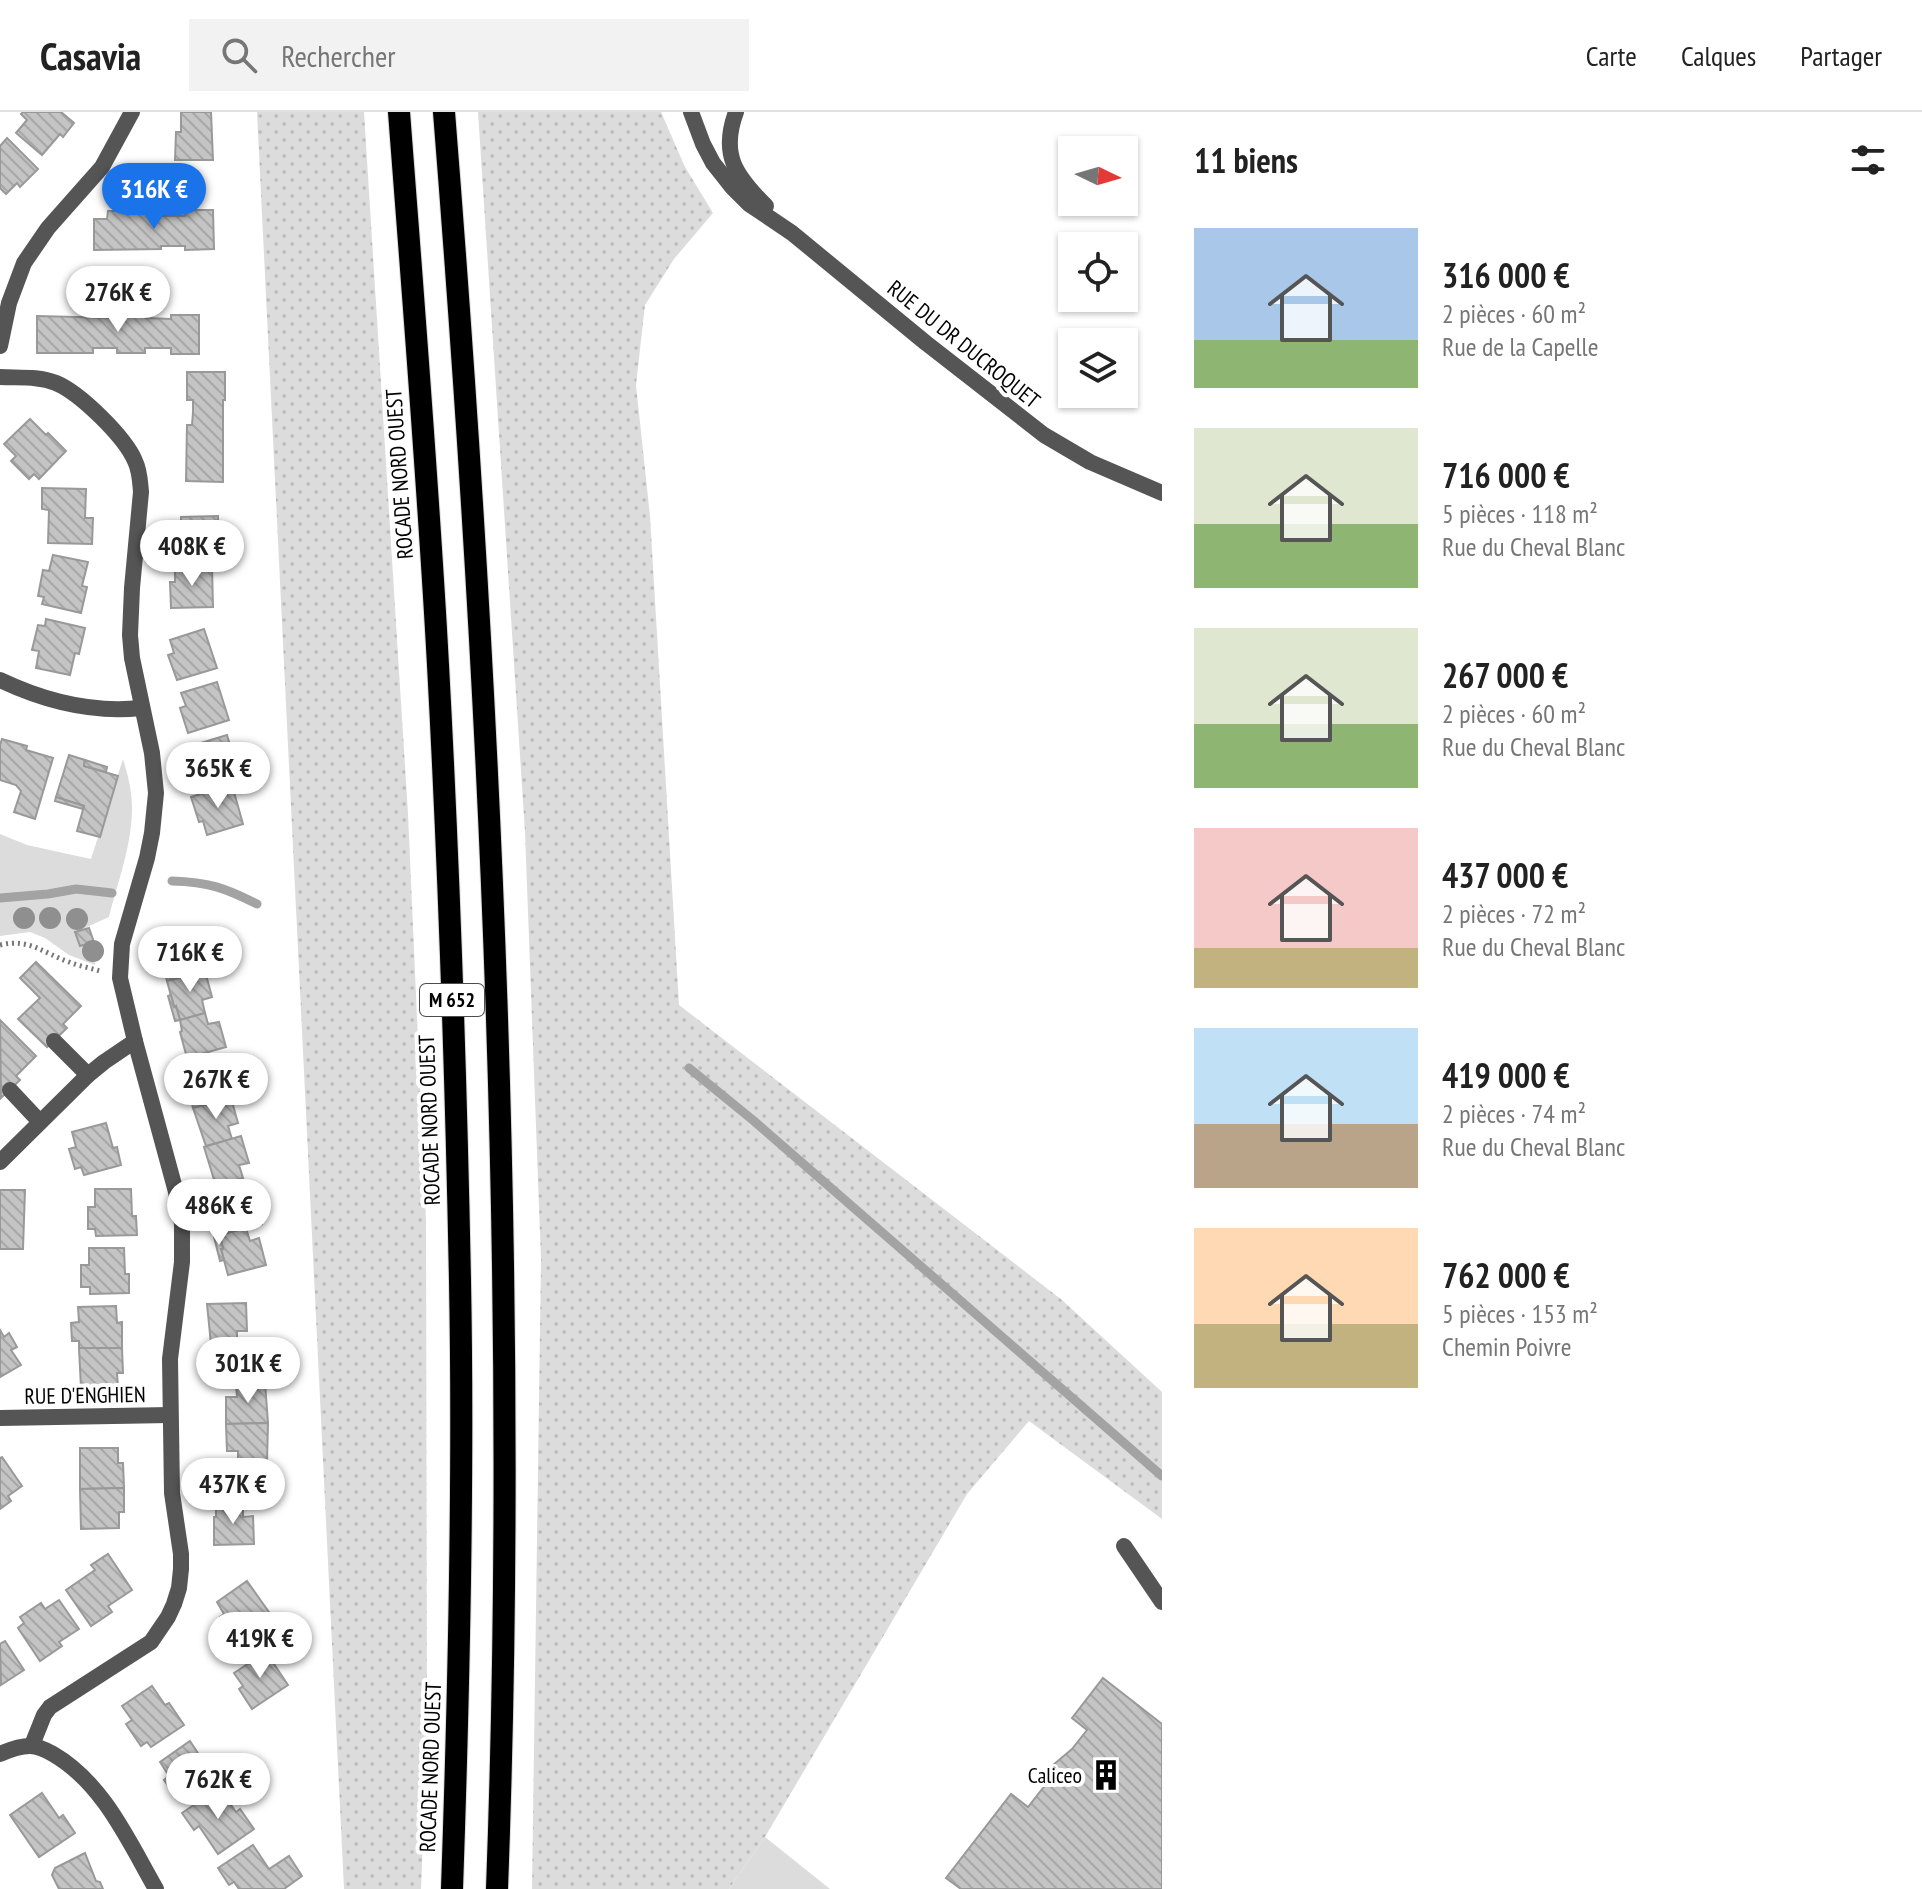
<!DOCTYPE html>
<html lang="fr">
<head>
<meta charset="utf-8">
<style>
  body { margin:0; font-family:"PT Sans Narrow",sans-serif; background:#f2f2f2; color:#222; height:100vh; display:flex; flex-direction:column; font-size:30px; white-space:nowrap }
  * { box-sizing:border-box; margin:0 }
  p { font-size:26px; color:#767676 }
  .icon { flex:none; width:44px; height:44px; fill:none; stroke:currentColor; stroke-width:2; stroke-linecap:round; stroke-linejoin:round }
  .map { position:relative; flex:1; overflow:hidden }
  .details { display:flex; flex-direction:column; background:#fff; width:760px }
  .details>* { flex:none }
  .needle { width:52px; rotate:95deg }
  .buttons { position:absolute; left:1058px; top:24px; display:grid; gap:16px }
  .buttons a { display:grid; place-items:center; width:80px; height:80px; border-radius:0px; background:#fff; box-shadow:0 2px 6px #0004; font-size:40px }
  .price { position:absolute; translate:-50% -68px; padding:0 18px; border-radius:28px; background:#fff; color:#222; font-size:26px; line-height:52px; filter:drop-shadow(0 2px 4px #0008) }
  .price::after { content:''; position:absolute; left:50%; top:48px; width:24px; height:18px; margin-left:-12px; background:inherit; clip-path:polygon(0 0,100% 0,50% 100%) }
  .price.on { background:#1a73e8; color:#fff }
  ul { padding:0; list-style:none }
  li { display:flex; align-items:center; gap:24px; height:200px; padding:0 32px }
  li span { display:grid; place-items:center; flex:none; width:224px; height:160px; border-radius:0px; color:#555 }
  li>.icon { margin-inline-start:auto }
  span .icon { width:96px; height:96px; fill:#fffc; stroke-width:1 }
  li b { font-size:34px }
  h2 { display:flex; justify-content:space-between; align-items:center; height:96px; padding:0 32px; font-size:34px }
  header { display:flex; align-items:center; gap:48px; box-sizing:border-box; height:112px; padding:0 40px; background:#fff; border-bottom:2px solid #e0e0e0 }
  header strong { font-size:38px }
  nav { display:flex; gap:44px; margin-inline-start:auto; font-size:28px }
  .search { width:560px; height:72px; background:#f2f2f2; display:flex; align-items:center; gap:20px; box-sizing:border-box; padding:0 28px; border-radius:0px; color:#767676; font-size:30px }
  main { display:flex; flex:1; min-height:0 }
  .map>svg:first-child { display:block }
  .grass { fill:url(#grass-dots) }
  .park { fill:#dcdcdc }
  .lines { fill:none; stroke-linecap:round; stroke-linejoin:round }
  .stream { stroke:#a3a3a3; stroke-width:9 }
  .building { fill:url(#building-back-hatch); stroke:#999; stroke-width:2 }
  .trunk-casing { stroke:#dbdbdb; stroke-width:24 }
  .path { stroke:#777; stroke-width:5; stroke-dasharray:2 4; stroke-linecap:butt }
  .service { stroke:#555; stroke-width:16 }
  .minor { stroke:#555; stroke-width:16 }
  .trunk { stroke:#000; stroke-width:22 }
  .tree { fill:#8f8f8f }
  .labels { text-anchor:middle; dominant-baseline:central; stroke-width:8; stroke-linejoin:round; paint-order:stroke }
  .shield { fill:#fff; stroke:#4c4c4c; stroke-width:2 }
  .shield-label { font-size:20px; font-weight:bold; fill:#000 }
  .street-label { font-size:22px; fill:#000; stroke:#fff }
  .poi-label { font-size:22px; fill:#000; stroke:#fff; text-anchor:end }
</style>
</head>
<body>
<header>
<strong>Casavia</strong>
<div class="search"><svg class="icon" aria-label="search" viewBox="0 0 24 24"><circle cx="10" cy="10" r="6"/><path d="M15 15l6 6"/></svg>Rechercher</div>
<nav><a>Carte</a><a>Calques</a><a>Partager</a></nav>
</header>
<main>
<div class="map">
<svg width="1162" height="1777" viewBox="0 0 1162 1777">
  <defs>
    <pattern id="grass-dots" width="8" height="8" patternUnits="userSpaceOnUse" patternTransform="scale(2)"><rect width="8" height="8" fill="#dcdcdc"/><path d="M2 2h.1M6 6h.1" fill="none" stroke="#bbb" stroke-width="1.8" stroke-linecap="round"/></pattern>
    <pattern id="building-back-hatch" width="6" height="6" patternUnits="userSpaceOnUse" patternTransform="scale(2)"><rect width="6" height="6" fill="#c4c4c4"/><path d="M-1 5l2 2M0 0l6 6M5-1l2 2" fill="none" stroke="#a7a7a7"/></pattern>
  </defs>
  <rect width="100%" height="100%" fill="#fff"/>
  <g class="grass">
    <polygon points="257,0 364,0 408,702 426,1109 427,1627 421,1777 344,1777"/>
    <polygon points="478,0 661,0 685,55 713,101 674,147 645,193 636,273 650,404 679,893 1062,1188 1162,1280 1162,1407 1029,1309 967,1382 765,1725 729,1777 532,1777 541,1148 525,720"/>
  </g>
  <g class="park">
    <path d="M123 647C128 663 132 679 132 696 132 733 118 769 109 805L76 820 80 834 94 830 95 853 69 843 45 826 30 820 0 824V722L27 733 91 747Z"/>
    <polygon points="765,1725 830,1777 729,1777"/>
  </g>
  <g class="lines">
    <g class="stream">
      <path d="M172 769C209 770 225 776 257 792"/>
      <polyline points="0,786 48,782 76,777 112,781"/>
      <polyline points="689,956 754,1009 1162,1364"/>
    </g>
  </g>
  <g class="building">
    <polygon points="23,0 61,0 74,11 63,25 60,22 42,43 16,21 27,8 21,2"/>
    <polygon points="181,0 211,0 213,48 175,48 176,20 181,20"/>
    <polygon points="7,26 38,57 20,75 17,71 6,82 0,76 0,34"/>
    <polygon points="186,98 213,98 214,137 185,138 185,134 161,134 161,137 94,138 94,107 107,107 108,99 161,99 161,104 185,104"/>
    <polygon points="117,203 144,203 145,206 171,207 171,203 199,203 199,242 171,242 171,236 145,236 145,241 117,241 117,236 93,236 93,241 37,241 37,204 117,206"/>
    <polygon points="187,260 225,260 225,288 223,288 223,370 186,369 187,313 192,313 193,300 193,288 187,288"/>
    <polygon points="30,307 46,323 48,321 66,339 39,367 34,362 29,367 11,349 16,344 4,332"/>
    <polygon points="42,376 86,377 85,406 93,406 92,432 48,431 49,398 42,397"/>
    <polygon points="218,404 219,444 176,445 176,419 181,418 181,405"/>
    <polygon points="53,443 88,450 82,474 87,475 81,501 42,492 44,485 38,484 43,458 49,459"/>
    <polygon points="212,454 213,495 171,496 170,470 175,470 175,455"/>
    <polygon points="46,507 85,516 79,542 75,541 70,563 36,556 39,539 32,538 38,513 45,514"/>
    <polygon points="204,517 217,556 177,568 168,543 174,541 170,528"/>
    <polygon points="217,570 229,608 188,621 180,596 186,594 181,581"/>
    <polygon points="227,623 238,661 198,673 190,649 196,647 191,634"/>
    <polygon points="2,627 27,634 26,638 53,646 35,707 14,700 21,679 16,673 0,668 0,633"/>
    <polygon points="69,643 85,648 84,654 118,664 100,725 77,719 84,694 56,685"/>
    <polygon points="85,648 107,655 106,660 84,654"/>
    <polygon points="232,673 243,712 207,723 203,709 199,710 191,685"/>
    <polygon points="56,685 84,694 83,697 55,689"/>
    <polygon points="89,816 94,830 80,834 75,820"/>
    <polygon points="184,823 188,836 198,833 205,859 167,869 158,830"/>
    <polygon points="158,830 163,854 159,855 153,831"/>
    <polygon points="36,850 81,894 63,912 67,916 47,935 18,907 40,886 20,866"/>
    <polygon points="205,859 212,885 202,888 205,901 180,908 176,894 174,895 167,869"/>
    <polygon points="171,883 174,895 176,894 180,908 175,909 168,884"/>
    <polygon points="205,901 208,912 219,910 226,935 187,946 180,920 182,919 180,908"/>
    <polygon points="0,908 36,944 16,964 20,968 1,986"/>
    <polygon points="211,949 214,962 224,959 231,986 193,996 184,956"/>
    <polygon points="231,986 238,1011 228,1014 232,1027 206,1034 193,996"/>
    <polygon points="106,1011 113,1036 117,1035 121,1053 84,1063 81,1055 75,1057 69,1037 76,1035 72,1020"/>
    <polygon points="241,1024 249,1051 239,1053 243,1066 216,1074 204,1035"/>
    <polygon points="243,1075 247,1088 255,1086 262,1112 224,1122 217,1097 220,1096 217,1082"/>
    <polygon points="95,1077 131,1077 132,1104 136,1104 137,1123 96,1124 95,1117 88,1117 88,1095 95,1095"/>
    <polygon points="0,1078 25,1078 23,1137 0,1137"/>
    <polygon points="217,1082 220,1096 217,1097 224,1122 221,1123 210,1084"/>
    <polygon points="246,1116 250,1129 259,1126 266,1153 228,1163 221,1137 223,1137 220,1123"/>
    <polygon points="220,1123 223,1137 221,1137 224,1148 220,1149 214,1125"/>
    <polygon points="89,1136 124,1136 125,1162 129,1162 129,1181 90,1182 90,1175 81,1175 81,1153 89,1153"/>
    <polygon points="246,1191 247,1219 237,1219 237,1232 211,1232 207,1192"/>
    <polygon points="116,1194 117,1211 122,1210 122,1236 79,1236 79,1229 72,1229 71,1211 79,1210 78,1195"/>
    <polygon points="0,1218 4,1225 9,1221 17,1235 11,1238 21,1253 0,1265"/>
    <polygon points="211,1232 237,1232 238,1245 247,1245 248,1271 209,1272 208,1246 211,1246"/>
    <polygon points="79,1236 122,1236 123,1261 117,1261 118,1275 81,1276"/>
    <polygon points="265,1271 268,1311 226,1312 226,1285 237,1285 236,1272"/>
    <polygon points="268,1311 267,1351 238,1351 238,1339 227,1339 226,1312"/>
    <polygon points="80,1336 118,1336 118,1351 123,1351 124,1376 80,1377"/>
    <polygon points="2,1345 22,1374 8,1384 11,1389 0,1397 0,1346"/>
    <polygon points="252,1351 253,1378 243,1379 243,1392 216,1393 216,1379 213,1379 212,1352"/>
    <polygon points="124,1376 124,1400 119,1400 119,1416 81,1417 80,1377"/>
    <polygon points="243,1392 243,1405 253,1404 254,1432 214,1433 214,1405 216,1405 216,1393"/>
    <polygon points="108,1442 132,1478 108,1494 112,1500 91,1514 66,1478 95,1458 91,1453"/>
    <polygon points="247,1469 271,1503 235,1527 220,1505 224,1502 217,1490"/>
    <polygon points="59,1488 79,1517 59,1530 62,1534 40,1549 18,1516 24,1511 20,1505 41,1491 45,1497"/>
    <polygon points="5,1529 24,1558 1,1573 0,1532"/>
    <polygon points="266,1540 288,1573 252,1597 239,1577 243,1574 234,1561"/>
    <polygon points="1103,1566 1162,1612 1162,1777 961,1777 946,1766 1011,1682 1028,1695 1046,1672 1053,1653 1072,1637 1087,1618 1072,1606"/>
    <polygon points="152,1574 165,1593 169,1591 184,1613 151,1635 147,1630 141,1634 126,1612 132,1608 122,1594"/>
    <polygon points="190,1629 205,1652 208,1650 219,1665 186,1687 182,1681 176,1685 164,1668 169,1664 160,1650"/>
    <polygon points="219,1676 236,1700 240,1697 254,1717 218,1742 199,1714 194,1718 182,1701"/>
    <polygon points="42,1681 59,1706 63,1703 75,1721 39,1745 10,1703"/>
    <polygon points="253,1733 269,1757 289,1744 302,1764 284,1777 239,1777 234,1770 229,1773 218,1756"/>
    <polygon points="85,1741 96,1769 100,1770 103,1777 59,1777 52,1763 55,1756"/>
  </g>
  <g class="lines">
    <defs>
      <g id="trunk">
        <path d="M399 0C413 184 428 368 438 553 449 758 456 964 460 1169 464 1372 459 1575 452 1777"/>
        <path d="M444 0C491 590 519 1185 497 1777"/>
      </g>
    </defs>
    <use href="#trunk" class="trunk-casing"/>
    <path class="path" d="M0 833C29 826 43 841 69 850 79 854 90 856 100 859"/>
    <g class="service">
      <polyline points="54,929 88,963"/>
      <polyline points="10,978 40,1010"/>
      <polyline points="1124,1434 1162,1490"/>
    </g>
    <g class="minor">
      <polyline points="691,0 703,32 713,51 732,75 749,92 792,121 926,231 1044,323 1090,350 1162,381"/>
      <path d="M736 0C720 43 736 64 766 94"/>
      <polyline points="0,234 9,191 24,151 48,116 102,55 132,0"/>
      <path d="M0 265C19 266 38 264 56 271 80 281 125 325 135 349 140 359 140 370 141 380L132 476 130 523 132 546 152 641 156 681 152 721 147 746 122 832 120 866 135 929 176 1080 182 1112V1150L170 1247 172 1381 181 1442V1457L179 1476 174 1492 168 1505 151 1530 50 1595 44 1603 32 1633"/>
      <path d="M0 568C44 589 93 601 141 596"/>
      <polyline points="0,1050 88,963 104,950 135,929"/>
      <polyline points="0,1306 170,1303"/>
      <path d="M0 1642C9 1638 19 1634 30 1634 38 1634 46 1638 53 1642 103 1671 128 1728 156 1777"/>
    </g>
    <use href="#trunk" class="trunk"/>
  </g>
  <g class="tree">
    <circle cx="24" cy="806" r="11"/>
    <circle cx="50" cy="806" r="11"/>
    <circle cx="77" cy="807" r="11"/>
    <circle cx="93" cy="839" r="11"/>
  </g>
  <defs>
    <symbol id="building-bare" viewBox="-9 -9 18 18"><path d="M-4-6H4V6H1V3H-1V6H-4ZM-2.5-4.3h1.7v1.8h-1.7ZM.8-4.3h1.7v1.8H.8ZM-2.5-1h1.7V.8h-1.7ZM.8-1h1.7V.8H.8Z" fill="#000" stroke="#fff" stroke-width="2.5" paint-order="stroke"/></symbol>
  </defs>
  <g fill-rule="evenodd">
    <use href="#building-bare" x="1084" y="1641" width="44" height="44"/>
  </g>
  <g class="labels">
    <rect class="shield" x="420" y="872" width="64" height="32" rx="6"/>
    <g class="shield-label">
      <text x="452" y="888">M 652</text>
    </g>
    <g class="street-label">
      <text transform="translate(964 232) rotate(39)">RUE DU DR DUCROQUET</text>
      <text transform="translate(399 362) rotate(-94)">ROCADE NORD OUEST</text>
      <text transform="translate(429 1008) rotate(-92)">ROCADE NORD OUEST</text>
      <text transform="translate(85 1283) rotate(-1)">RUE D'ENGHIEN</text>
      <text transform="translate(430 1655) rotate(-88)">ROCADE NORD OUEST</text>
    </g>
    <g class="poi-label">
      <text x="1082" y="1663">Caliceo</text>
    </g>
  </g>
</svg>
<div class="buttons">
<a><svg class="needle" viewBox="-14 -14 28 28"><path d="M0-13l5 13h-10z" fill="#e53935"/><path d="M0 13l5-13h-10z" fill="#767676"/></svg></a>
<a><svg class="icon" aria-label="locate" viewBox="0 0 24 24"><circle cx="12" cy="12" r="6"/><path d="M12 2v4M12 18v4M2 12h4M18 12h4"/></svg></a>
<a><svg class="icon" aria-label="layers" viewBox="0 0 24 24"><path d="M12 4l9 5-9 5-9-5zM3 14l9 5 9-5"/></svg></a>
</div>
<b class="price on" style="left:154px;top:119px">316K €</b>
<b class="price" style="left:118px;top:222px">276K €</b>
<b class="price" style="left:192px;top:476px">408K €</b>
<b class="price" style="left:218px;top:698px">365K €</b>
<b class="price" style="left:190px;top:882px">716K €</b>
<b class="price" style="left:216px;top:1009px">267K €</b>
<b class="price" style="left:219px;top:1135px">486K €</b>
<b class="price" style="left:248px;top:1293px">301K €</b>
<b class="price" style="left:233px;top:1414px">437K €</b>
<b class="price" style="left:260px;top:1568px">419K €</b>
<b class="price" style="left:218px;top:1709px">762K €</b>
</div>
<section class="details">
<h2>11 biens<svg class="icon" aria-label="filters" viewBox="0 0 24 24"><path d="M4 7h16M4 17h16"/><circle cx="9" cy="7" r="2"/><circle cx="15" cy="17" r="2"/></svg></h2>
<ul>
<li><span style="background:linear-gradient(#a9c7e8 70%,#8fb573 0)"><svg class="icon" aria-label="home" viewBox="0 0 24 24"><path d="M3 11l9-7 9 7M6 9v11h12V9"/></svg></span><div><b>316 000 €</b><p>2 pièces · 60 m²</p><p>Rue de la Capelle</p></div></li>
<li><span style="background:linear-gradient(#dfe7d0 60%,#8fb573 0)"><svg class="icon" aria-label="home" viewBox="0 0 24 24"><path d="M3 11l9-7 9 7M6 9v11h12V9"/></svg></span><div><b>716 000 €</b><p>5 pièces · 118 m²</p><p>Rue du Cheval Blanc</p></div></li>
<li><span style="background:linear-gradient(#dfe7d0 60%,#8fb573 0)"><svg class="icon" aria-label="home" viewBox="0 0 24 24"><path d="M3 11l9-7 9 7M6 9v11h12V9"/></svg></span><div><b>267 000 €</b><p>2 pièces · 60 m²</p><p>Rue du Cheval Blanc</p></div></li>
<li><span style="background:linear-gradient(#f6c9c9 75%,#c2b280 0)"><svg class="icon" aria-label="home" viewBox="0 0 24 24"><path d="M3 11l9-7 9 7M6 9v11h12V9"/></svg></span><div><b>437 000 €</b><p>2 pièces · 72 m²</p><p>Rue du Cheval Blanc</p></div></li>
<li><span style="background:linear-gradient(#bfe0f5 60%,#b9a48a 0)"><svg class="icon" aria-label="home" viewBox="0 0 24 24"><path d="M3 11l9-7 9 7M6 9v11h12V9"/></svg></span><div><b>419 000 €</b><p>2 pièces · 74 m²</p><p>Rue du Cheval Blanc</p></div></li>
<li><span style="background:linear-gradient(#ffd9b3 60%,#c2b280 0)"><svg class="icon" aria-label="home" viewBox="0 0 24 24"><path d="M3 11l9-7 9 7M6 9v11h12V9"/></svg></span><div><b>762 000 €</b><p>5 pièces · 153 m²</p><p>Chemin Poivre</p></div></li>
</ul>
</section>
</main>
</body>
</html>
